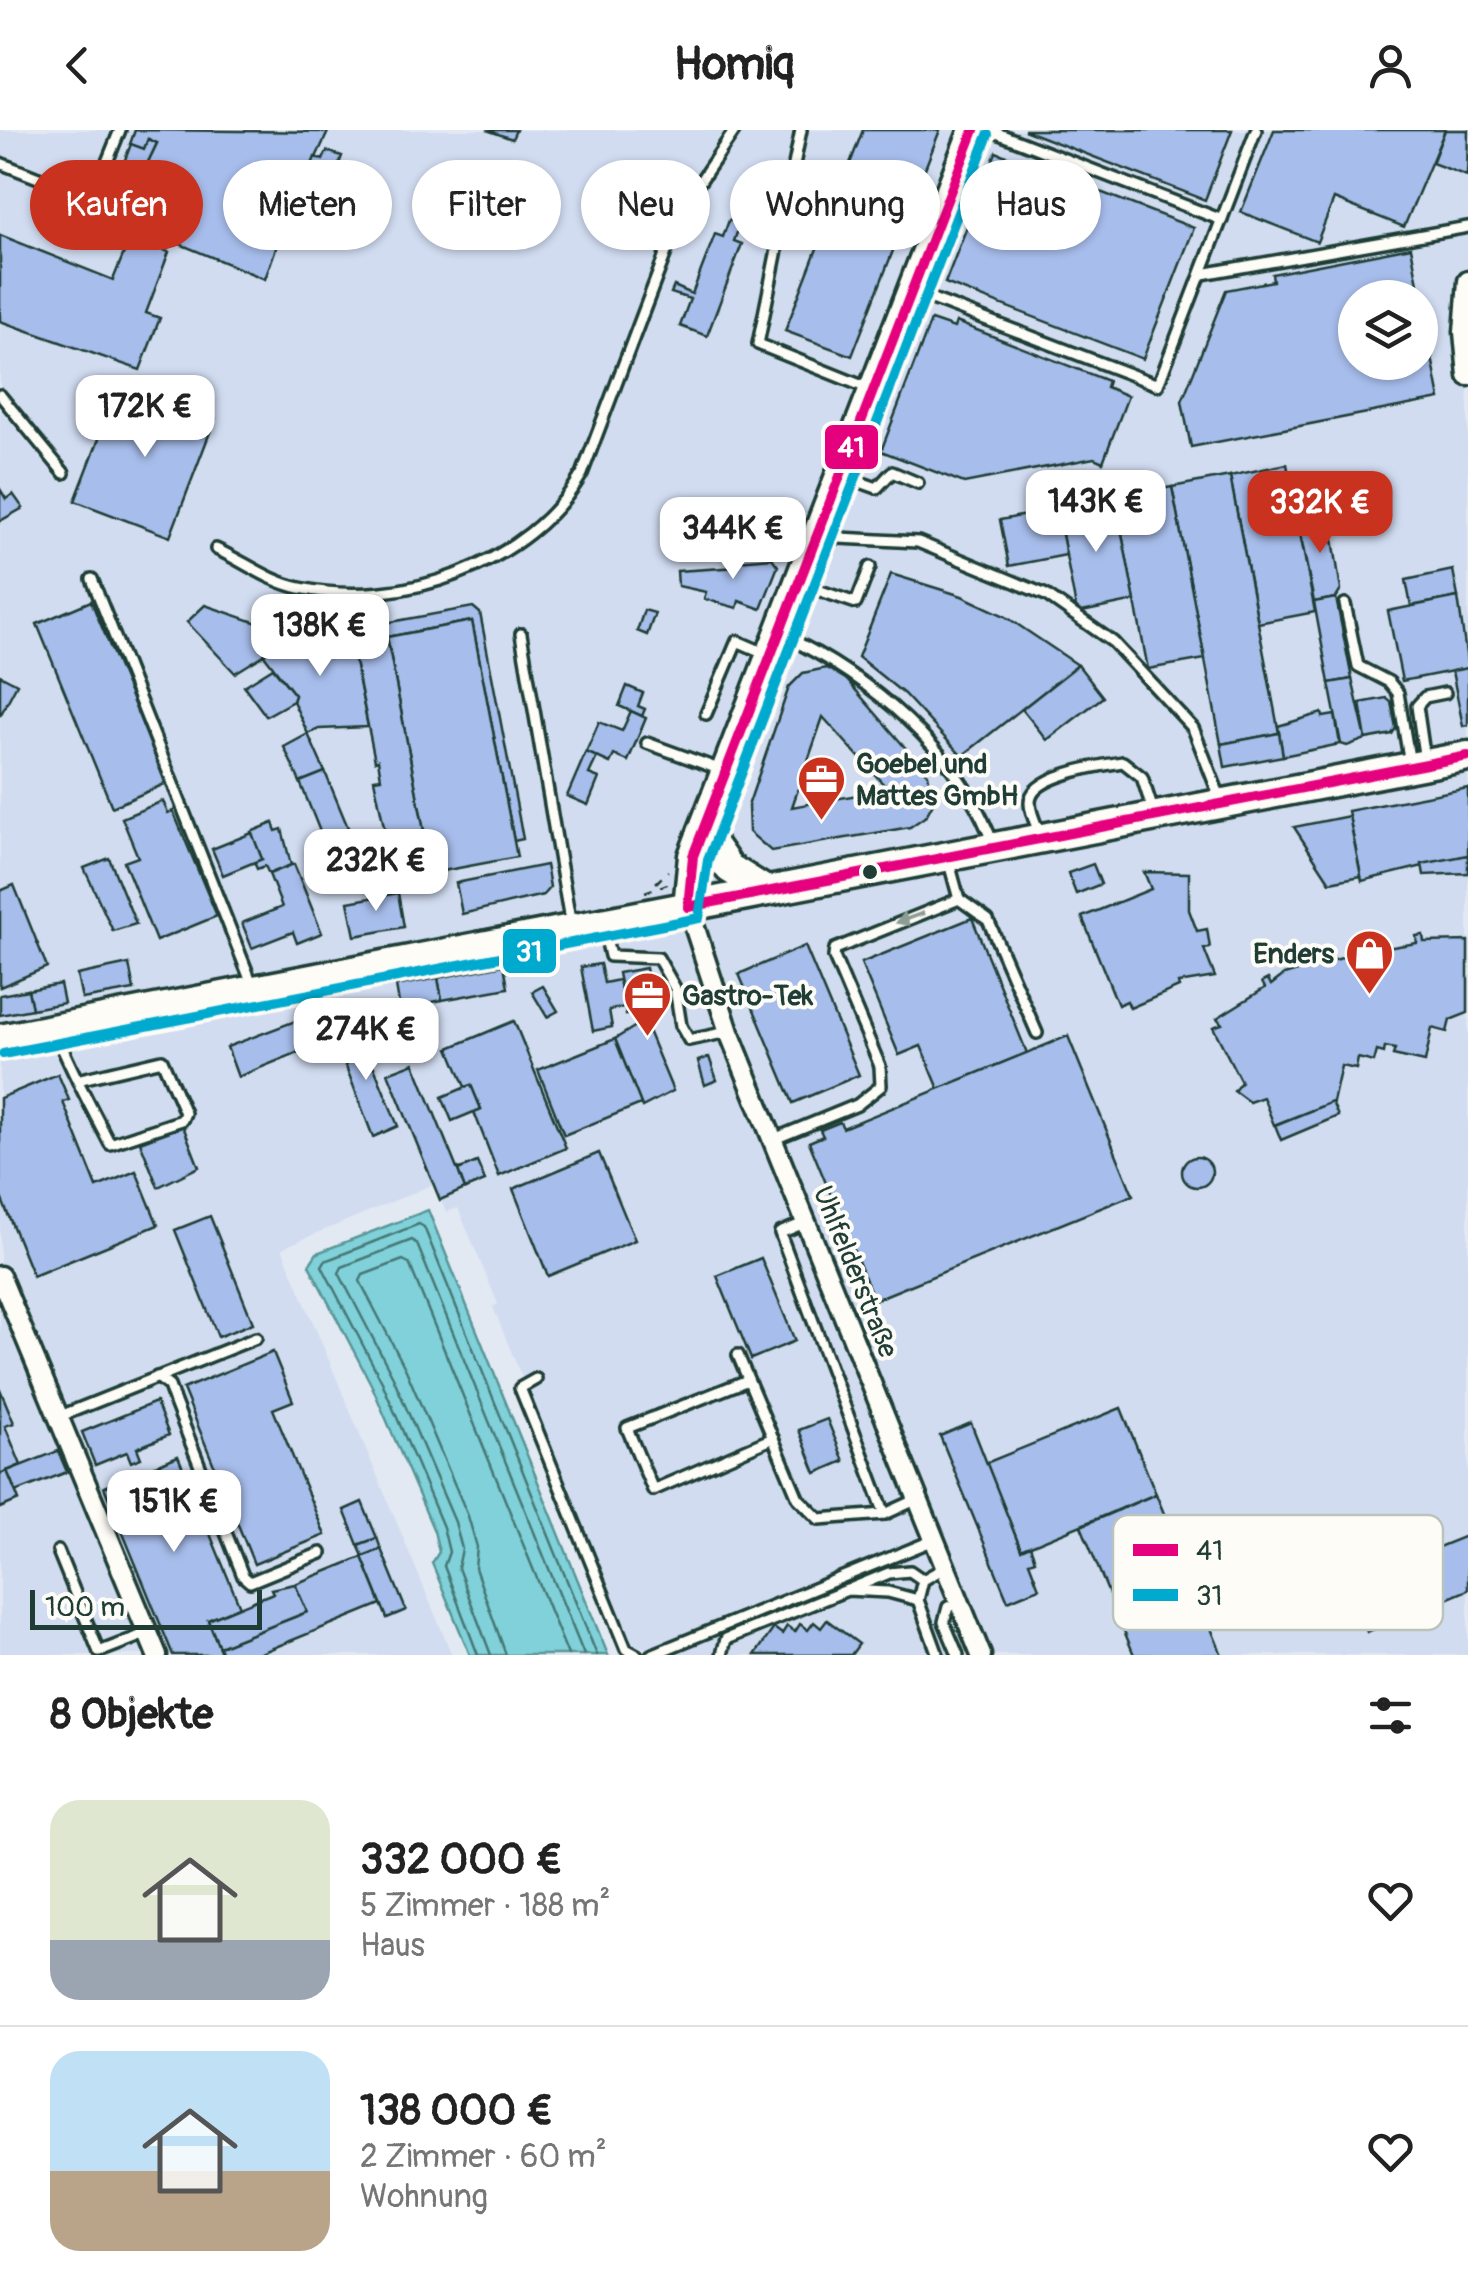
<!DOCTYPE html>
<html lang="de">
<head>
<meta charset="utf-8">
<style>
  body { margin:0; font-family:Pangolin,sans-serif; background:#f2f2f2; color:#222; height:100vh; display:flex; flex-direction:column; font-size:38px; white-space:nowrap }
  * { box-sizing:border-box; margin:0 }
  p { font-size:32px; color:#767676 }
  .icon { flex:none; width:55px; height:55px; fill:none; stroke:currentColor; stroke-width:2; stroke-linecap:round; stroke-linejoin:round }
  .map { position:relative; height:1525px; overflow:hidden }
  .sheet { display:flex; flex-direction:column; background:#fff; flex:1 }
  .sheet>* { flex:none }
  .top-card { position:absolute; left:30px; top:30px; width:1410px; height:90px; display:flex; gap:20px }
  .controls { position:absolute; left:1338px; top:150px; display:grid; gap:20px }
  .controls a { display:grid; place-items:center; width:100px; height:100px; border-radius:50%; background:#fff; box-shadow:0 2px 8px #0004; font-size:50px }
  .scale { position:absolute; left:30px; bottom:25px; width:232px; box-sizing:border-box; padding-left:10px; border:5px solid #1f3d34; border-top:0; font-size:28px; line-height:35px; white-space:nowrap; color:#1f3d34; -webkit-text-stroke:8px #fdfcf7; paint-order:stroke }
  .price { position:absolute; translate:-50% -85px; padding:0 22px; border-radius:20px; background:#fff; color:#222; font-size:32px; line-height:65px; filter:drop-shadow(0 2px 5px #0008) }
  .price::after { content:''; position:absolute; left:50%; top:60px; width:30px; height:22px; margin-left:-15px; background:inherit; clip-path:polygon(0 0,100% 0,50% 100%) }
  .price.selected { background:#c8321e; color:#fff }
  ul { padding:0; list-style:none }
  li { display:flex; align-items:center; gap:30px; height:250px; padding:0 50px }
  li+li { border-top:2px solid #e0e0e0 }
  li span { display:grid; place-items:center; flex:none; width:280px; height:200px; border-radius:30px; color:#555 }
  li>.icon { margin-inline-start:auto }
  span .icon { width:120px; height:120px; fill:#fffc; stroke-width:1 }
  li b { font-size:42px }
  h2 { display:flex; justify-content:space-between; align-items:center; height:120px; padding:0 50px; font-size:42px }
  .chip { padding:0 35px; border-radius:45px; background:#fff; box-shadow:0 2px 8px #0004; font-size:35px; line-height:90px }
  .chip.selected { background:#c8321e; color:#fff }
  header { display:flex; justify-content:space-between; align-items:center; height:130px; padding:0 50px; background:#fff; font-size:45px; font-weight:800 }
  .map>svg:first-child { display:block }
  .built { fill:#d1dcf1; fill-rule:evenodd }
  .water { fill:#80d1d9; stroke:#599697; stroke-width:2.5 }
  .lines { fill:none; stroke-linecap:round; stroke-linejoin:round }
  .shore { stroke:#467876; stroke-width:2.5 }
  .building { fill:#a7bdeb; stroke:#1f3d34; stroke-width:2.5; fill-rule:evenodd }
  .service-casing { stroke:#1f3d34; stroke-width:16 }
  .minor-casing { stroke:#1f3d34; stroke-width:25 }
  .secondary-casing { stroke:#1f3d34; stroke-width:35 }
  .path { stroke:#1f3d34; stroke-width:2.5; stroke-dasharray:8 8; stroke-linecap:butt }
  .service { stroke:#fdfcf7; stroke-width:9 }
  .minor { stroke:#fdfcf7; stroke-width:18 }
  .secondary { stroke:#fdfcf7; stroke-width:28 }
  .bus-1-casing { stroke:#fdfcf7; stroke-width:18 }
  .bus-2-casing { stroke:#fdfcf7; stroke-width:18 }
  .bus-1 { stroke:#e5007d; stroke-width:10 }
  .bus-2 { stroke:#00a9ce; stroke-width:10 }
  .oneway { fill:#8e9c96 }
  .bus-dot { fill:#1f3d34; stroke:#fdfcf7; stroke-width:4 }
  .labels { text-anchor:middle; dominant-baseline:central; stroke-width:8; stroke-linejoin:round; paint-order:stroke }
  .poi-label { font-size:28px; font-weight:bold; fill:#1f3d34; stroke:#fdfcf7; text-anchor:start }
  .street-label { font-size:28px; fill:#1f3d34; stroke:#fdfcf7 }
  .key { fill:#fdfcf7; stroke:#bac3bc; stroke-width:2.5 }
  .key-label { font-size:28px; fill:#1f3d34 }
  .line-badge { stroke:#fdfcf7; stroke-width:4 }
  .badge-label { font-size:28px; text-anchor:middle; font-weight:bold; fill:#fff }
</style>
</head>
<body>
<header><svg class="icon" aria-label="back" viewBox="0 0 24 24"><path d="M15 5l-7 7 7 7"/></svg>Homiq<svg class="icon" aria-label="person" viewBox="0 0 24 24"><circle cx="12" cy="8" r="4"/><path d="M4 21q1-7 8-7t8 7"/></svg></header>
<div class="map">
<svg width="1468" height="1525" viewBox="0 0 1468 1525">
  <rect width="100%" height="100%" fill="#e3e9f3"/>
  <filter id="ink" filterUnits="userSpaceOnUse"><feTurbulence type="fractalNoise" baseFrequency=".01" numOctaves="2"/><feDisplacementMap in="SourceGraphic" scale="20" xChannelSelector="R" yChannelSelector="G"/><feConvolveMatrix kernelMatrix="1 2 1 2 8 2 1 2 1" color-interpolation-filters="sRGB"/></filter>
  <g filter="url(#ink)">
    <path class="built" d="M0 0H1468V1525H645V1518L631 1513 493 1177 498 1174 458 1078 446 1082 434 1054 282 1118 452 1525H0ZM1355 168H1420V232H1355Z"/>
    <polygon class="water" points="428,1080 608,1525 470,1525 432,1433 439,1422 434,1401 372,1256 309,1135 317,1123"/>
    <g class="lines">
      <g class="shore">
        <polyline points="478,1525 444,1436 449,1422 443,1397 382,1252 322,1136 325,1131 419,1094 424,1097 597,1525"/>
        <polyline points="491,1525 458,1438 462,1419 455,1392 393,1247 339,1143 342,1137 412,1110 417,1114 584,1525"/>
        <polyline points="506,1525 475,1438 477,1417 468,1386 406,1240 360,1151 363,1145 403,1130 409,1133 568,1525"/>
      </g>
    </g>
    <g class="building">
      <polygon points="135,0 328,2 286,91 293,93 288,108 281,104 265,149 131,94 144,58 137,55 157,13 148,9 144,19 130,14"/>
      <polygon points="487,0 516,0 512,9"/>
      <polygon points="863,0 940,0 852,226 785,201"/>
      <polygon points="1024,0 1232,0 1205,70"/>
      <polygon points="1274,0 1445,0 1404,97 1334,69 1317,112 1241,82"/>
      <polygon points="1445,0 1468,0 1467,46 1432,33"/>
      <polygon points="148,9 157,13 137,55 144,58 129,96 103,87 131,14 144,19"/>
      <polygon points="327,21 342,26 328,63 346,69 328,115 319,111 331,79 323,75 318,88 314,86 304,80 309,67 301,64 305,53 314,56 319,40 311,37 315,27 323,30"/>
      <polygon points="996,22 1194,98 1143,229 945,153"/>
      <polygon points="729,90 740,94 734,111 742,114 707,206 680,196 690,169 671,163 674,156 692,164 715,104 723,107"/>
      <polygon points="0,105 113,150 130,108 169,122 146,183 160,188 140,240 0,191"/>
      <path d="M1411 117 1440 269 1191 317 1182 271 1226 160 1273 151 1272 144ZM1355 168H1420V232H1355Z"/>
      <polygon points="931,190 954,198 956,192 1108,251 1106,257 1128,266 1103,332 1094,328 964,353 881,321"/>
      <polygon points="120,254 215,289 170,407 75,371"/>
      <polygon points="1287,334 1315,482 1258,493 1230,346"/>
      <polygon points="1230,346 1279,603 1221,614 1172,357"/>
      <polygon points="1172,357 1205,529 1148,539 1115,368"/>
      <polygon points="0,359 6,369 13,364 23,378 0,391"/>
      <polygon points="1115,368 1135,471 1077,483 1057,379"/>
      <polygon points="1057,379 1066,425 1009,436 1000,390"/>
      <polygon points="1324,381 1331,396 1341,460 1336,468 1314,472 1297,387"/>
      <polygon points="772,428 778,436 761,479 739,471 737,478 704,469 706,462 678,456 677,441 738,437 737,431"/>
      <polygon points="1453,440 1458,467 1411,476 1406,450"/>
      <polygon points="891,444 962,466 1005,486 1078,535 962,626 904,564 858,527"/>
      <polygon points="1458,467 1468,538 1402,551 1388,481"/>
      <polygon points="1336,468 1352,549 1329,553 1314,472"/>
      <polygon points="91,471 167,653 112,677 37,494"/>
      <polygon points="205,475 281,501 264,525 235,543 187,492"/>
      <polygon points="473,477 480,483 523,709 514,711 472,491 387,507 386,502 385,493"/>
      <polygon points="644,480 655,483 647,505 637,501"/>
      <polygon points="472,491 517,727 432,743 387,507"/>
      <polygon points="281,501 350,506 368,597 319,599 308,604 293,571 295,565 264,525"/>
      <polygon points="386,502 428,722 391,730 374,649 381,648 378,630 375,631 350,506"/>
      <polygon points="1078,535 1103,567 1047,610 1022,579"/>
      <polygon points="273,538 295,565 293,571 266,586 244,556"/>
      <path d="M826 538 846 549 928 644 933 673 926 686 910 697 771 721 749 702 748 676 789 557 803 543ZM823 587 886 657 885 660 792 677Z"/>
      <polygon points="1468,538 1468,595 1463,596 1452,541"/>
      <polygon points="0,545 17,554 0,586"/>
      <polygon points="1352,549 1366,609 1347,616 1341,614 1329,553"/>
      <polygon points="627,556 643,563 638,576 645,579 642,586 619,576"/>
      <polygon points="1386,568 1391,572 1396,598 1392,604 1366,609 1360,573"/>
      <polygon points="631,581 646,588 628,631 614,625 610,633 586,622 599,592 622,601"/>
      <polygon points="1322,583 1323,587 1335,585 1340,614 1283,626 1278,596"/>
      <polygon points="1279,603 1283,626 1225,637 1221,614"/>
      <polygon points="308,604 325,642 300,652 284,617"/>
      <polygon points="586,622 597,627 589,644 599,648 588,675 567,666"/>
      <polygon points="325,642 361,729 335,739 300,652"/>
      <polygon points="1468,658 1468,725 1362,751 1348,681"/>
      <polygon points="163,671 168,683 173,681 217,786 156,811 124,732 138,727 122,688"/>
      <polygon points="1349,686 1361,746 1330,752 1294,697"/>
      <polygon points="273,693 276,701 282,699 291,735 269,744 265,736 257,739 254,732 262,729 251,702"/>
      <polygon points="252,703 262,729 223,745 212,719"/>
      <polygon points="1468,725 1468,743 1424,745 1422,734"/>
      <polygon points="109,728 136,794 113,801 84,738"/>
      <polygon points="294,734 322,803 297,813 293,802 252,818 242,793 282,777 269,744"/>
      <polygon points="1093,734 1101,754 1076,764 1068,743"/>
      <polygon points="546,735 550,757 543,765 462,784 456,753"/>
      <polygon points="1144,742 1189,743 1189,780 1197,801 1207,799 1210,818 1204,819 1215,847 1178,853 1179,857 1130,878 1127,871 1118,875 1082,787 1151,759"/>
      <polygon points="14,755 47,837 0,857 0,761"/>
      <polygon points="398,763 404,797 355,806 348,772"/>
      <polygon points="972,788 1027,923 939,959 921,916 899,925 861,833"/>
      <polygon points="1423,805 1424,812 1468,811 1468,883 1450,890 1447,902 1432,898 1425,932 1393,925 1395,919 1385,917 1384,923 1377,921 1374,932 1358,928 1356,939 1341,936 1333,972 1274,995 1263,967 1249,972 1234,961 1241,952 1213,897 1222,894 1217,888 1265,858 1262,852 1268,849 1271,855 1284,845 1362,822 1417,813 1416,806"/>
      <polygon points="805,816 859,945 793,973 739,844"/>
      <polygon points="129,834 134,860 82,869 77,845"/>
      <polygon points="600,834 604,853 619,850 625,877 609,880 612,897 593,901 581,837"/>
      <polygon points="504,835 508,858 442,870 438,848"/>
      <polygon points="646,838 654,880 626,885 618,843"/>
      <polygon points="438,848 442,870 400,879 396,856"/>
      <polygon points="60,854 64,873 32,879 28,860"/>
      <polygon points="543,856 558,881 547,887 532,862"/>
      <polygon points="28,860 32,879 0,885 0,865"/>
      <polygon points="348,877 356,899 340,906 331,884"/>
      <polygon points="311,885 321,913 238,947 227,917"/>
      <polygon points="514,891 566,1018 499,1046 474,982 481,979 471,955 465,957 449,918"/>
      <polygon points="644,891 673,961 642,977 615,909"/>
      <polygon points="358,898 398,996 373,1007 335,908"/>
      <polygon points="1068,906 1133,1065 874,1170 809,1012 823,1006 820,1000 840,992 843,998"/>
      <polygon points="615,909 641,974 564,1005 538,940"/>
      <polygon points="709,927 717,950 705,955 698,931"/>
      <polygon points="414,933 457,1039 463,1038 458,1040 465,1059 440,1070 388,943"/>
      <polygon points="58,944 69,970 63,972 97,1057 136,1041 158,1095 33,1146 0,1065 0,968"/>
      <polygon points="471,955 481,979 452,991 442,967"/>
      <polygon points="1332,972 1338,986 1281,1010 1275,995"/>
      <polygon points="183,996 199,1037 158,1057 140,1012"/>
      <polygon points="599,1023 635,1110 548,1146 513,1059"/>
      <circle cx="1197" cy="1042" r="15"/>
      <polygon points="477,1032 485,1051 465,1059 458,1040"/>
      <polygon points="210,1086 253,1193 218,1207 175,1100"/>
      <polygon points="761,1128 795,1211 751,1229 717,1146"/>
      <polygon points="273,1222 293,1271 273,1279 325,1405 254,1434 183,1259"/>
      <polygon points="0,1259 14,1293 5,1296 21,1335 0,1344"/>
      <polygon points="156,1272 169,1305 137,1318 141,1328 131,1332 127,1322 95,1335 82,1302"/>
      <polygon points="1121,1278 1156,1364 1021,1420 986,1333"/>
      <polygon points="827,1289 844,1331 816,1343 799,1300"/>
      <polygon points="971,1293 1021,1420 1030,1416 1035,1430 1029,1432 1039,1458 1008,1471 940,1306"/>
      <polygon points="58,1321 67,1342 16,1362 7,1341"/>
      <polygon points="178,1326 240,1477 208,1490 222,1525 173,1525 104,1357"/>
      <polygon points="7,1341 19,1370 0,1378 0,1344"/>
      <polygon points="1156,1364 1222,1525 1134,1525 1081,1396"/>
      <polygon points="362,1372 377,1408 358,1415 344,1380"/>
      <polygon points="1468,1405 1468,1460 1367,1502 1347,1454"/>
      <polygon points="377,1408 381,1419 363,1426 358,1415"/>
      <polygon points="381,1419 406,1480 387,1488 362,1427"/>
      <polygon points="362,1427 381,1474 256,1525 222,1525 219,1517 307,1482 295,1454"/>
      <polygon points="295,1454 307,1482 219,1517 208,1490 273,1463 271,1459"/>
      <polygon points="827,1490 859,1514 851,1525 755,1525 774,1498 782,1504 787,1496 795,1502 800,1494 808,1500 814,1492 821,1498"/>
    </g>
    <g class="lines">
      <defs>
        <g id="service">
          <polyline points="801,0 758,214 870,259"/>
          <polyline points="989,0 1222,90"/>
          <polyline points="0,33 92,69 120,0"/>
          <polyline points="1202,144 1468,97"/>
          <polyline points="914,162 1158,255 1256,0"/>
          <polyline points="0,265 64,343"/>
          <polyline points="846,347 877,358 892,342 918,353"/>
          <polyline points="819,407 918,412 1046,465 1113,512 1193,598 1221,670"/>
          <path d="M216 419C245 432 268 451 300 458 402 480 529 435 582 344L684 75 735 0"/>
          <polyline points="92,449 252,854"/>
          <polyline points="800,454 856,473 870,437"/>
          <polyline points="1345,474 1358,536 1389,552 1398,563 1410,634"/>
          <polyline points="521,504 571,796"/>
          <path d="M782 505C869 546 959 621 993 714"/>
          <polyline points="706,584 737,511 767,524"/>
          <polyline points="647,613 724,641"/>
          <polyline points="1425,631 1417,576 1425,567 1445,563"/>
          <path d="M1040 705C1037 696 1030 683 1030 673 1029 645 1103 635 1123 632L1142 647 1154 684"/>
          <polyline points="959,769 988,790 1037,903"/>
          <polyline points="603,795 610,826 658,828 675,858 681,896 689,910 728,902"/>
          <path d="M56 903C71 941 91 977 110 1014L182 990 185 983 162 930 77 950"/>
          <polyline points="774,1009 857,975 881,956 880,936 834,827 835,819 959,769 948,729"/>
          <polyline points="804,1093 780,1103 885,1384 918,1369"/>
          <polyline points="738,1225 798,1368 819,1389 885,1384"/>
          <polyline points="157,1247 169,1256 174,1270 243,1446 250,1452 321,1423"/>
          <polyline points="536,1249 520,1258 626,1519 637,1525"/>
          <polyline points="748,1250 627,1298 653,1360 773,1308"/>
          <polyline points="58,1287 256,1208"/>
          <polyline points="58,1421 99,1522 148,1503"/>
          <polyline points="850,1459 889,1443 910,1441 923,1450"/>
          <polyline points="651,1525 934,1410"/>
          <polyline points="722,1525 726,1509 847,1460 888,1462 918,1470"/>
          <polyline points="938,1525 918,1470 923,1450 946,1437"/>
          <polyline points="958,1525 944,1492 948,1477 959,1473"/>
        </g>
        <g id="minor">
          <polyline points="1468,151 1464,202 1468,246"/>
          <polyline points="688,777 729,902 981,1525"/>
          <polyline points="0,1146 157,1525"/>
        </g>
        <g id="secondary">
          <polyline points="703,701 729,738 766,761"/>
          <polyline points="688,777 693,726 974,0"/>
          <polyline points="0,909 1468,626"/>
        </g>
      </defs>
      <use href="#service" class="service-casing"/>
      <use href="#minor" class="minor-casing"/>
      <use href="#secondary" class="secondary-casing"/>
      <g class="path">
        <polyline points="656,753 668,741"/>
        <polyline points="645,762 670,753"/>
      </g>
      <use href="#service" class="service"/>
      <use href="#minor" class="minor"/>
      <use href="#secondary" class="secondary"/>
      <defs>
        <g id="bus-1">
          <polyline points="688,777 693,726 974,0"/>
          <polyline points="688,777 1468,626"/>
        </g>
        <polyline id="bus-2" points="3,924 699,788 708,730 988,5"/>
      </defs>
      <use href="#bus-1" class="bus-1-casing"/>
      <use href="#bus-2" class="bus-2-casing"/>
      <use href="#bus-1" class="bus-1"/>
      <use href="#bus-2" class="bus-2"/>
    </g>
    <defs><path id="oneway-solid" d="M-6-.8H1V-3.2L6.5 0L1 3.2V.8H-6Z" transform="scale(2.5)"/></defs>
    <use class="oneway" href="#oneway-solid" transform="translate(910 788) rotate(160)"/>
  </g>
  <defs>
    <symbol id="office-pin" viewBox="-11 -11 22 30"><path d="M0 17L-7.5 6A9.5 9.5 0 1 1 7.5 6Z" fill="#c8321e" stroke="#fdfcf7"/><path d="M-6-3h4V-5.5h4V-3h4V5H-6ZM-1-4.5V-3h2v-1.5ZM-6 0V1H6V0Z" fill="#fff"/></symbol>
    <symbol id="shop-pin" viewBox="-11 -11 22 30"><path d="M0 17L-7.5 6A9.5 9.5 0 1 1 7.5 6Z" fill="#c8321e" stroke="#fdfcf7"/><path d="M-5-2.5h2.3a2.7 3.5 0 0 1 5.4 0H5L5.5 6h-11ZM-1.5-2.5h3a1.5 2.3 0 0 0-3 0Z" fill="#fff"/></symbol>
  </defs>
  <g fill-rule="evenodd">
    <use href="#office-pin" x="794" y="622" width="55" height="75"/>
    <use href="#shop-pin" x="1342" y="796" width="55" height="75"/>
    <use href="#office-pin" x="620" y="838" width="55" height="75"/>
  </g>
  <circle class="bus-dot" cx="870" cy="742" r="9"/>
  <g class="labels">
    <g class="poi-label">
      <text x="856" y="634">Goebel und<tspan x="856" dy="32">Mattes GmbH</tspan></text>
      <text x="1334" y="824" text-anchor="end">Enders</text>
      <text x="682" y="866">Gastro-Tek</text>
    </g>
    <g class="street-label">
      <text transform="translate(855 1142) rotate(68)">Uhlfelderstraße</text>
    </g>
  </g>
  <rect x="1113" y="1385" width="330" height="115" rx="15" class="key"/>
  <rect x="1133" y="1414" width="45" height="12" fill="#e5007d"/>
  <rect x="1133" y="1459" width="45" height="12" fill="#00a9ce"/>
  <g class="key-label">
    <text x="1196" y="1430">41</text>
    <text x="1196" y="1475">31</text>
  </g>
  <g class="line-badge">
    <rect x="823" y="293" width="57" height="48" rx="10" fill="#e5007d"/>
    <rect x="501" y="797" width="57" height="48" rx="10" fill="#00a9ce"/>
  </g>
  <g class="badge-label">
    <text x="851" y="327">41</text>
    <text x="529" y="831">31</text>
  </g>
</svg>
<div class="controls">
<a><svg class="icon" aria-label="layers" viewBox="0 0 24 24"><path d="M12 4l9 5-9 5-9-5zM3 14l9 5 9-5"/></svg></a>
</div>
<div class="scale">100 m</div>
<b class="price" style="left:145px;top:330px">172K €</b>
<b class="price" style="left:1096px;top:425px">143K €</b>
<b class="price selected" style="left:1320px;top:426px">332K €</b>
<b class="price" style="left:733px;top:452px">344K €</b>
<b class="price" style="left:320px;top:549px">138K €</b>
<b class="price" style="left:376px;top:784px">232K €</b>
<b class="price" style="left:366px;top:953px">274K €</b>
<b class="price" style="left:174px;top:1425px">151K €</b>
<div class="top-card">
<a class="chip selected">Kaufen</a>
<a class="chip">Mieten</a>
<a class="chip">Filter</a>
<a class="chip">Neu</a>
<a class="chip">Wohnung</a>
<a class="chip">Haus</a>
</div>
</div>
<section class="sheet">
<h2>8 Objekte<svg class="icon" aria-label="filters" viewBox="0 0 24 24"><path d="M4 7h16M4 17h16"/><circle cx="9" cy="7" r="2"/><circle cx="15" cy="17" r="2"/></svg></h2>
<ul>
<li><span style="background:linear-gradient(#dfe7d0 70%,#9aa5b1 0)"><svg class="icon" aria-label="home" viewBox="0 0 24 24"><path d="M3 11l9-7 9 7M6 9v11h12V9"/></svg></span><div><b>332 000 €</b><p>5 Zimmer · 188 m²</p><p>Haus</p></div><svg class="icon" aria-label="heart" viewBox="0 0 24 24"><path d="M12 20l-8-8c-3-5 5-10 8-4 3-6 11-1 8 4z"/></svg></li>
<li><span style="background:linear-gradient(#bfe0f5 60%,#b9a48a 0)"><svg class="icon" aria-label="home" viewBox="0 0 24 24"><path d="M3 11l9-7 9 7M6 9v11h12V9"/></svg></span><div><b>138 000 €</b><p>2 Zimmer · 60 m²</p><p>Wohnung</p></div><svg class="icon" aria-label="heart" viewBox="0 0 24 24"><path d="M12 20l-8-8c-3-5 5-10 8-4 3-6 11-1 8 4z"/></svg></li>
</ul>
</section>
</body>
</html>
